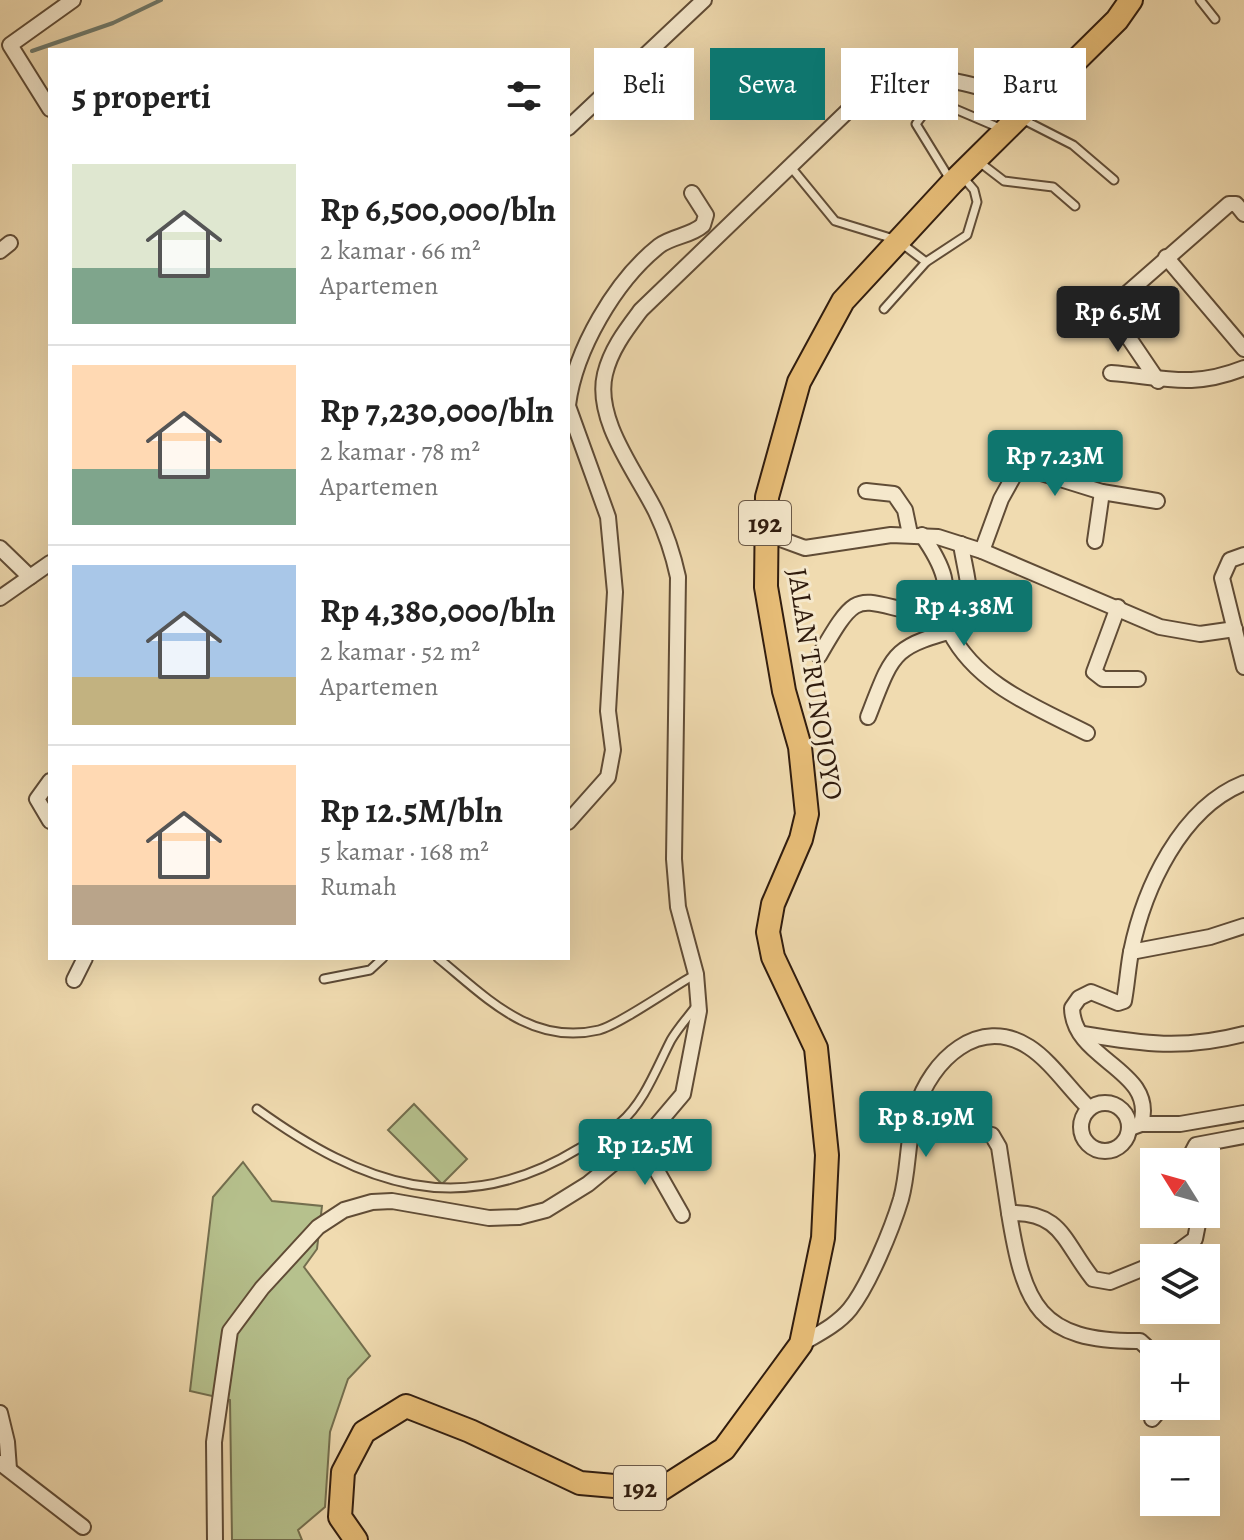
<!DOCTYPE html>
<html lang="id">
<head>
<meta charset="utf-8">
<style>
  body { margin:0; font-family:Alegreya,serif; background:#f2f2f2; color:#222; height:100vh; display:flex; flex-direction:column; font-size:30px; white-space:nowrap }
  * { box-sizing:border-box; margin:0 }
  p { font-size:26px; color:#767676 }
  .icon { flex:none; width:44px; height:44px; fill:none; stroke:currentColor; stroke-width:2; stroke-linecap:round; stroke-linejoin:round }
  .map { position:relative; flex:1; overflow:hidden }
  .panel { position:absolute; left:48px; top:48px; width:522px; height:912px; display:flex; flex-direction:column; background:#fff; border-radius:0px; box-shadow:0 8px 32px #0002 }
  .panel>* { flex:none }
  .guide { position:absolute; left:594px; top:48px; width:530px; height:72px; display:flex; gap:16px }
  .needle { width:52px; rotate:307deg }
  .fabs { position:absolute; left:1140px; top:1148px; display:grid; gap:16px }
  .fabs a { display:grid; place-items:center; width:80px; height:80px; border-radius:0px; background:#fff; box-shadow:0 8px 32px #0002; font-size:40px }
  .price { position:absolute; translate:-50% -68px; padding:0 18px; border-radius:8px; background:#0f766e; color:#fff; font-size:26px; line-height:52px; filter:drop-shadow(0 2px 4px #0008) }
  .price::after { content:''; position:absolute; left:50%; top:48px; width:24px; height:18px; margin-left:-12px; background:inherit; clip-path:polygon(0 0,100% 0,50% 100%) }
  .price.on { background:#222; color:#fff }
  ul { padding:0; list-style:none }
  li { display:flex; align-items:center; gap:24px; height:200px; padding:0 24px }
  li+li { border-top:2px solid #e0e0e0 }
  li span { display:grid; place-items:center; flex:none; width:224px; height:160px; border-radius:0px; color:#555 }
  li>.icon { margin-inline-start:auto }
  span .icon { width:96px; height:96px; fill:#fffc; stroke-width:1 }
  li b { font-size:34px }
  h2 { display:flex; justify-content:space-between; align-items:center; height:96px; padding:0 24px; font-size:34px }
  .tag { padding:0 28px; border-radius:0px; background:#fff; box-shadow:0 8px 32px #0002; font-size:28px; line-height:72px }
  .tag.on { background:#0f766e; color:#fff }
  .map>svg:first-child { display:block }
  .green { fill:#b6c18d; stroke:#736e4e; stroke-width:2 }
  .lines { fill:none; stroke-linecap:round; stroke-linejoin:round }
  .stream { stroke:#707b6d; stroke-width:4 }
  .lane-casing { stroke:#604c36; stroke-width:11 }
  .street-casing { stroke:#604c36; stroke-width:18 }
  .primary-casing { stroke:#301c0e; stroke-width:26 }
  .lane { stroke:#f5e8cc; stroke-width:7 }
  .street { stroke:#f5e8cc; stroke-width:14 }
  .primary { stroke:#e8be78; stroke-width:22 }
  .labels { text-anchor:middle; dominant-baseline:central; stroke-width:6; stroke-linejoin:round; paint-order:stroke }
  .shield { fill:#f5e8cc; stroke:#6b5947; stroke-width:2 }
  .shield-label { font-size:26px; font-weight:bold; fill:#301c0e }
  .street-label { font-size:28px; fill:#301c0e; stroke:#f5e8cc }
</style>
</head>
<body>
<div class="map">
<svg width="1244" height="1540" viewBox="0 0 1244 1540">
  <rect width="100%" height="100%" fill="#f0dbb0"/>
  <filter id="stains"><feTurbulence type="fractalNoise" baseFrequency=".0025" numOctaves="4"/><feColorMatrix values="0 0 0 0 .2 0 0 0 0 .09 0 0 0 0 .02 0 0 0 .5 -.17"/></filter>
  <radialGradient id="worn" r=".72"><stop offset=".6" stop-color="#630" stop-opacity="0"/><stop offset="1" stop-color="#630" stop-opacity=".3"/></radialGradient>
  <g class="green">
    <polygon points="414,1104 467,1159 442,1184 388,1130"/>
    <polygon points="243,1162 272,1201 322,1206 317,1249 304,1267 370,1356 348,1379 330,1432 325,1507 298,1530 302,1540 232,1540 230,1400 190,1391 213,1197"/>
  </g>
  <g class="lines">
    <polyline class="stream" points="32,51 113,23 161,0"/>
    <defs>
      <g id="lane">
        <polyline points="1200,0 1215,19"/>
        <polyline points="1022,119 1073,145 1114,180"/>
        <polyline points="978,161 1004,181 1053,187 1075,206"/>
        <polyline points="790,166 835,221 897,240 926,262"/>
        <polyline points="951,181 916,124 934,100 1002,129"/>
        <polyline points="884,309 926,262 967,235 977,202 974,190 962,176"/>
        <path d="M438 958C487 998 531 1046 599 1030 619 1025 674 986 696 974"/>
        <polyline points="324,979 370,970 383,958"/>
        <path d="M257 1109C362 1185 460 1221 578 1149 592 1141 608 1133 620 1123 644 1103 657 1067 671 1040 678 1028 688 1017 697 1005"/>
      </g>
      <g id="street">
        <polyline points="50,109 10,45 73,0"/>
        <polyline points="568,128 704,0"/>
        <polyline points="0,251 10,243"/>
        <polyline points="1166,257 1244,349"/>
        <path d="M1111 373C1163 377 1191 389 1244 368"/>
        <polyline points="1158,381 1116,319 1116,303 1229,204 1236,204 1244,214"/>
        <path d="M568 405C575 350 615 281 659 246 672 236 691 236 703 225L706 215 692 193"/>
        <polyline points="568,406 608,517 615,592 608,711 613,750 608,777 568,822"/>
        <polyline points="866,491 894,494 905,510 910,534"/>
        <polyline points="764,533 805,548 891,535 938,537 982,551 1160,627 1200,634 1235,629"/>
        <polyline points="1095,541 1102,492"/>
        <polyline points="0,548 30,577"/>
        <polyline points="982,551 1001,499 1016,472 1025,468 1102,492 1157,501"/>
        <polyline points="1244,555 1230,560 1222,578 1244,667"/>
        <polyline points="0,598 50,563"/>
        <polyline points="1118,607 1094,672 1103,679 1138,679"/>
        <path d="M950 632C977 685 1036 707 1087 733"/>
        <path d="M819 656C861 583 855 602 928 615 962 597 938 558 922 535"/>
        <path d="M868 717C894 650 892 647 963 628 978 608 964 568 961 544"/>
        <polyline points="50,781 37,799 50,821"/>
        <polyline points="1131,952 1210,937 1244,926"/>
        <polyline points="74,980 85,958"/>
        <path d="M1083 1034C1144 1044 1183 1050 1244 1034"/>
        <circle cx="1105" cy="1127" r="24"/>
        <path d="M1141 1124C1157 1069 1073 1061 1072 1008L1079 998 1091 992 1118 1003 1124 1001C1127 985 1128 968 1131 952 1144 888 1181 808 1244 783"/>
        <polyline points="1133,1127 1141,1124 1180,1124 1244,1113"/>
        <polyline points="981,1133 992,1135 999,1147 1009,1213"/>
        <polyline points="640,1141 682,1215"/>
        <polyline points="1187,1162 1196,1145 1244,1136"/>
        <polyline points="1169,1258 1195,1239 1200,1214"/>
        <path d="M1154 1264 1110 1282 1093 1279C1064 1243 1062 1211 1009 1213 1024 1305 1038 1342 1140 1341L1151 1351 1154 1360"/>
        <path d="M801 1344C818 1334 837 1325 850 1309 869 1285 892 1229 901 1199 909 1170 907 1138 916 1109 931 1060 979 1015 1029 1047 1051 1061 1070 1090 1089 1108"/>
        <polyline points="0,1413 7,1442 9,1469"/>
        <polyline points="1152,1419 1163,1406"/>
        <polyline points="0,1463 83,1527"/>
        <path d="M215 1540 214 1442 230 1331 262 1288 318 1227 344 1210 372 1202 392 1201 489 1218 519 1217 546 1210 588 1184 650 1133 683 1094 699 1011 696 974 678 907 674 859 678 577C673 554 666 533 656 512 637 473 594 420 605 374 611 349 626 330 641 310L858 101C875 91 892 80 911 78 945 73 1000 94 1035 102"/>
      </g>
      <polyline id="primary" points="356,1540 340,1517 343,1472 364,1432 406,1406 470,1431 580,1483 660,1490 724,1449 801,1344 823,1238 827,1155 816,1048 773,957 768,932 773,904 801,839 807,814 800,747 784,691 766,587 767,497 799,382 843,301 952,183 1117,20 1131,0"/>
    </defs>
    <use href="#lane" class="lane-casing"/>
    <use href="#street" class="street-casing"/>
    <use href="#primary" class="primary-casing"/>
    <use href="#lane" class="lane"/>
    <use href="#street" class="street"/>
    <use href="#primary" class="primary"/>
  </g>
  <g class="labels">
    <g class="shield">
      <rect x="739" y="501" width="52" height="44" rx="6"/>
      <rect x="614" y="1466" width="52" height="44" rx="6"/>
    </g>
    <g class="shield-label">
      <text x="765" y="523">192</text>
      <text x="640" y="1488">192</text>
    </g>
    <g class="street-label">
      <text transform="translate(815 684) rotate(81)">JALAN TRUNOJOYO</text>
    </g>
  </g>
  <rect width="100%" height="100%" filter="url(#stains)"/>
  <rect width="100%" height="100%" fill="url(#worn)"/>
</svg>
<div class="fabs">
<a><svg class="needle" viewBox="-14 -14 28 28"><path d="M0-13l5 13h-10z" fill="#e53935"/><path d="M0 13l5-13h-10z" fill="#767676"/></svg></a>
<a><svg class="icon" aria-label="layers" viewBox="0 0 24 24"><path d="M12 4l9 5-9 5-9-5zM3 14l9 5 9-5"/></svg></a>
<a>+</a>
<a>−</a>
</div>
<b class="price on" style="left:1118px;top:354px">Rp 6.5M</b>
<b class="price" style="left:1055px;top:498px">Rp 7.23M</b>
<b class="price" style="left:964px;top:648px">Rp 4.38M</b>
<b class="price" style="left:926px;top:1159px">Rp 8.19M</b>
<b class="price" style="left:645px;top:1187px">Rp 12.5M</b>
<div class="guide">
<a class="tag">Beli</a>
<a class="tag on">Sewa</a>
<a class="tag">Filter</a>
<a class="tag">Baru</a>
</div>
<section class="panel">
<h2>5 properti<svg class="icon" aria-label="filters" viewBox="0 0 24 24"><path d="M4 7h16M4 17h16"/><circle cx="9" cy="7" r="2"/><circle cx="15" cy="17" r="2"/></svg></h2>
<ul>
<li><span style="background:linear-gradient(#dfe7d0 65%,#7fa58c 0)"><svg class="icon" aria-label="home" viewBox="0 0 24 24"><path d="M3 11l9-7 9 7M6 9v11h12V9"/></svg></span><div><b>Rp 6,500,000/bln</b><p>2 kamar · 66 m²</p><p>Apartemen</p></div></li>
<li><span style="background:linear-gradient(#ffd9b3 65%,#7fa58c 0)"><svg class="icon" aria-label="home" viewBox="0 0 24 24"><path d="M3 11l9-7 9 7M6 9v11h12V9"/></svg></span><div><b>Rp 7,230,000/bln</b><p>2 kamar · 78 m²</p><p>Apartemen</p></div></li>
<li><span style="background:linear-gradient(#a9c7e8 70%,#c2b280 0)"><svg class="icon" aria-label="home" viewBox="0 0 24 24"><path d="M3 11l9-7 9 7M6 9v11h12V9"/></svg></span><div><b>Rp 4,380,000/bln</b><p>2 kamar · 52 m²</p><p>Apartemen</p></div></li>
<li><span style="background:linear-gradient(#ffd9b3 75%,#b9a48a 0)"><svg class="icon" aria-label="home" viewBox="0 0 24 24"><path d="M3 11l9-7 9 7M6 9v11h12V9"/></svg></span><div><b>Rp 12.5M/bln</b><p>5 kamar · 168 m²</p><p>Rumah</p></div></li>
</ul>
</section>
</div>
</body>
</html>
